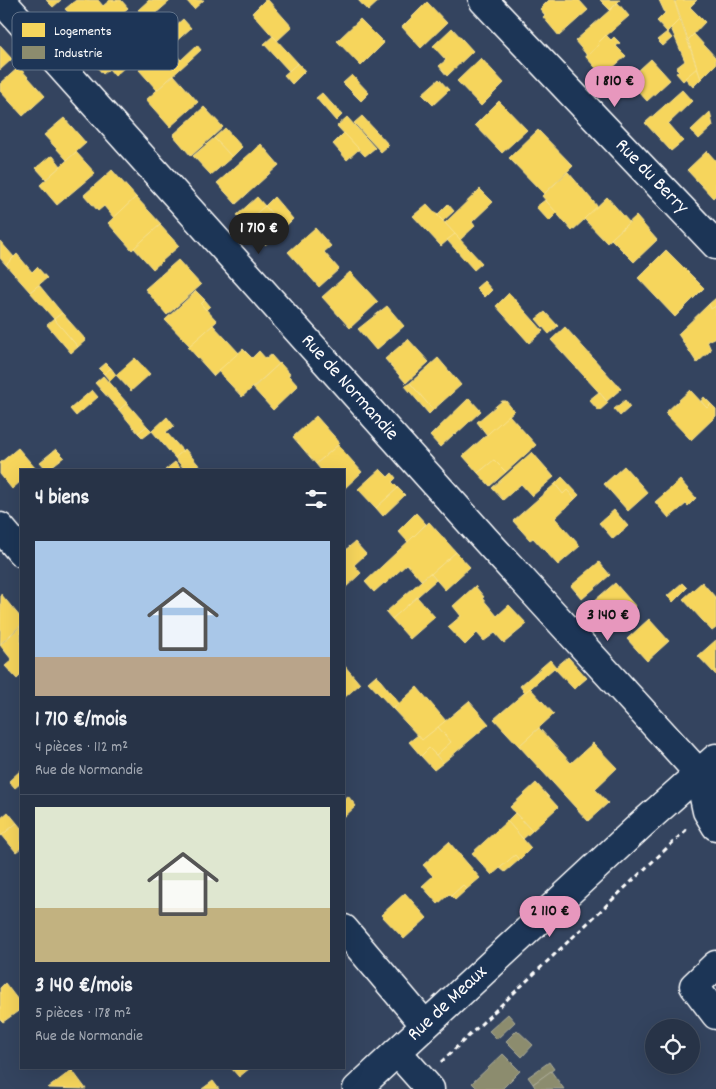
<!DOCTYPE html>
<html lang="fr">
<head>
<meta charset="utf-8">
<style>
  body { margin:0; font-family:Dekko,sans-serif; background:#333f52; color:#f1f3f6; height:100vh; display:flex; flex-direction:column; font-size:19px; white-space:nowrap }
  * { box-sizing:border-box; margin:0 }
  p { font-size:16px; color:#a4aab4 }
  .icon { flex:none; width:28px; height:28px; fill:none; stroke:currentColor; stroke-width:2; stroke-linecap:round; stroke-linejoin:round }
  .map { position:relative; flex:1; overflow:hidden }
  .details { position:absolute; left:20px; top:469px; width:325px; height:600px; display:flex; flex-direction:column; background:#273347; border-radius:0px; box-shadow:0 5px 20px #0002,0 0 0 1px #434e60 }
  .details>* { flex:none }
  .controls { position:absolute; left:645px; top:1019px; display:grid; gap:10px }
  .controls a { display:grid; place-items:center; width:55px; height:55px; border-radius:50%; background:#273347; box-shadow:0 5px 20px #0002,0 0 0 1px #434e60; font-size:25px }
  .price { position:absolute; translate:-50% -42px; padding:0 11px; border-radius:18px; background:#e797bd; color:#111; font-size:16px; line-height:32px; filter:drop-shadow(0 1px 2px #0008) }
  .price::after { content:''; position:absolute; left:50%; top:30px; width:15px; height:11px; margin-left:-8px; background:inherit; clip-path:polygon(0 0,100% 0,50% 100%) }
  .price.active { background:#222; color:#fff }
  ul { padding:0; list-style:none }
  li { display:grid; align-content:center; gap:10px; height:265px; padding:0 15px }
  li+li { border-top:1px solid #434e60 }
  li span { display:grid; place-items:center; height:155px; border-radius:0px; color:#555 }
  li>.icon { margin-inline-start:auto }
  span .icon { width:90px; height:90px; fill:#fffc; stroke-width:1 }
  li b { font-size:21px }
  h2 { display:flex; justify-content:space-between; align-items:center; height:60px; padding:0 15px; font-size:21px }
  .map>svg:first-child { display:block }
  .homes { fill:#f6d55c; stroke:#f9e28d }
  .industry { fill:#8c8c6e; stroke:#aeae9a }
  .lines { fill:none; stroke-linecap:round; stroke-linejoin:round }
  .minor-casing { stroke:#fff; stroke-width:31 }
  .major-casing { stroke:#fff; stroke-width:31 }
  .path { stroke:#fff; stroke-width:3; stroke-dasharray:5 4; stroke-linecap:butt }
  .minor { stroke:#1d3557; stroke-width:28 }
  .major { stroke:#1d3557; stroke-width:28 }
  .labels { text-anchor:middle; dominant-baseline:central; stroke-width:5; stroke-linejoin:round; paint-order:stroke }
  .street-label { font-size:20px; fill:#fff; stroke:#1d3557 }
  .key { fill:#1d3557; stroke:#617289; stroke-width:1 }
  .key-label { font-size:14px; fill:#fff }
</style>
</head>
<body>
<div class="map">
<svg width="716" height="1089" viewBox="0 0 716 1089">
  <rect width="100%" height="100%" fill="#34445f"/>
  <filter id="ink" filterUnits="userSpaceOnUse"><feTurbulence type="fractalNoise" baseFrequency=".02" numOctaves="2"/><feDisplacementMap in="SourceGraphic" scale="10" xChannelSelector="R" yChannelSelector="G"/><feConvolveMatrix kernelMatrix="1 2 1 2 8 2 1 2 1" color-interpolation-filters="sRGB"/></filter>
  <g filter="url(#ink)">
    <g class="homes">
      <polygon points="46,0 61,0 53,7"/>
      <polygon points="76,0 98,0 103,6 110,0 121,0 128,8 88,43 78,32 83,28 65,9"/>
      <polygon points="149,0 170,1 147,21 143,16 139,20 136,16 140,12 138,10"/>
      <polygon points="186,0 204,0 194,9"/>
      <polygon points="265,0 268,0 292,27 277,41 252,13"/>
      <polygon points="358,0 380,0 368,11"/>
      <polygon points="549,0 579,0 588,10 559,36 543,17 545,15 540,9"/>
      <polygon points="600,0 620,0 610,10"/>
      <polygon points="659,0 674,0 680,19 667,32 657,21 665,13"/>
      <polygon points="677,0 697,0 690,7 705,22 688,40 675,2"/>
      <polygon points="427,2 447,23 421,48 402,27"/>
      <polygon points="618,3 629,16 598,43 599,45 586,57 586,54 575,41"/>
      <polygon points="183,19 191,28 173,44 165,35"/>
      <polygon points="360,19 384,43 361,66 337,41"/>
      <polygon points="680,19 697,68 683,81 676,73 679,71 676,68 685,61 671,28"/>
      <polygon points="452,28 473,51 447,76 439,66 446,60 433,46"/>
      <polygon points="667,32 672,38 663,46 657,40"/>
      <polygon points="118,33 121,36 125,33 139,49 136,52 138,55 115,76 109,69 103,74 96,66 102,61 95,53"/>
      <polygon points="694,34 716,58 716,64 701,79 688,40"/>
      <polygon points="606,35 611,40 614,37 620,43 616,46 626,56 603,76 586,57 599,45 598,43"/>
      <polygon points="273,36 298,63 289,71 264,44"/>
      <polygon points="167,45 181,60 197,45 201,50 157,90 139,70"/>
      <polygon points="0,46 12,59 0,70"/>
      <polygon points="481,58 504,83 481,106 457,81"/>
      <polygon points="651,59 670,80 647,101 628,80"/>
      <polygon points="298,63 305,71 292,84 284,75"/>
      <polygon points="19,67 45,96 23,116 0,91 0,84"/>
      <polygon points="697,68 701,79 693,87 685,78"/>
      <polygon points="174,75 198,102 170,127 146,100"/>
      <polygon points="352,75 369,93 361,101 343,83"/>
      <polygon points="439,79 449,90 433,105 422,94"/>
      <polygon points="682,90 692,101 668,124 683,141 671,151 645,123"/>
      <polygon points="322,93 342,115 336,121 316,98"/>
      <polygon points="499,101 527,130 502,153 475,125"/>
      <polygon points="204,107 223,127 191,156 173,135"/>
      <polygon points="710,112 713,126 699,139 691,130"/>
      <polygon points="362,116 389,145 381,152 354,123"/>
      <polygon points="347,117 375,148 365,156 337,126"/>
      <polygon points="64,118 86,143 67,160 44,135"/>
      <polygon points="225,128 242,147 232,157 214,138"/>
      <polygon points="538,130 573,166 544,194 509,158"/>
      <polygon points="344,133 359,149 347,160 333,144"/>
      <polygon points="214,138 232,157 211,175 193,156"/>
      <polygon points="261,144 279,165 236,204 217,183"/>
      <polygon points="707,151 716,161 716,195 713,198 687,170"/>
      <polygon points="76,152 95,173 57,205 40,185"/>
      <polygon points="53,156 61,166 46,179 36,168 49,157"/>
      <polygon points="112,170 136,197 114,218 104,206 98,211 84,195"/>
      <polygon points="568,172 598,207 572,231 542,196"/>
      <polygon points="480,189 493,202 472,222 475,226 460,240 445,223"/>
      <polygon points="136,197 161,224 132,250 108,223"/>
      <polygon points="257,197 265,206 245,223 237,215"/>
      <polygon points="274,197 293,219 284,228 265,206"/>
      <polygon points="607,197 629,222 607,243 584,219"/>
      <polygon points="545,200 557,213 549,221 536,207"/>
      <polygon points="427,204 455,234 441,246 413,216"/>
      <polygon points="448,204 454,211 443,221 437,215"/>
      <polygon points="265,206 284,228 265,245 245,223"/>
      <polygon points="636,216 657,240 634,262 611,239"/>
      <polygon points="160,225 179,246 153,269 134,248"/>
      <polygon points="315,228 331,246 324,252 339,269 319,287 288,252"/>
      <polygon points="455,234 482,263 474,270 447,240"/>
      <polygon points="0,241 14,257 6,265 0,258"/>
      <polygon points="666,250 704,288 675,317 638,278"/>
      <polygon points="17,254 32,272 37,267 47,278 30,292 6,265"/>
      <polygon points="178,260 201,285 167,315 145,289"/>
      <polygon points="350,272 378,302 350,328 322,297"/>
      <polygon points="484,281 492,290 485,297 476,288"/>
      <polygon points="39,285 62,313 54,319 30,292"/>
      <polygon points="196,291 205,300 201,304 217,321 190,346 165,320"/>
      <polygon points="509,293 543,331 529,343 496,306"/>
      <polygon points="716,298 716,306 711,309 709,304"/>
      <polygon points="205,300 210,306 206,310 201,304"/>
      <polygon points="709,304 711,309 716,306 716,337 707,341 711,350 697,363 678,334"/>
      <polygon points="387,306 404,326 376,350 358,329"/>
      <polygon points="545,312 558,326 549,334 536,319"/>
      <polygon points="62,313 86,340 78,347 54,319"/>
      <polygon points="54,319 78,347 71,353 47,325"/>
      <polygon points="213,325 239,353 214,376 188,347"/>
      <polygon points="565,327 621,389 607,401 551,340"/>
      <polygon points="408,339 429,362 406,383 385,359"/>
      <polygon points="243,349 252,358 259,351 266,359 271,355 279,364 242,397 218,371"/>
      <polygon points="135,358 150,374 131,391 116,375"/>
      <polygon points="438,358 461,385 433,410 410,383"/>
      <polygon points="106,363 111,368 104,374 99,369"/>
      <polygon points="280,363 290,374 288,375 298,386 273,410 253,388"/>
      <polygon points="111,368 116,375 110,381 104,374"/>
      <polygon points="103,376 127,403 119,410 95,383"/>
      <polygon points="410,383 433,410 429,414 405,386"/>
      <polygon points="92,390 98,397 76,416 70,409"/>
      <polygon points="690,390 707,408 711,404 716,409 716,416 691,440 665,413"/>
      <polygon points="599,392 608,403 599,411 589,400"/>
      <polygon points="704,397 711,404 707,408 701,401"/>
      <polygon points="469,398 481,411 455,435 454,434 440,447 430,436"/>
      <polygon points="625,400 630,407 620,416 614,409"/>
      <polygon points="502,401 506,401 514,411 487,435 477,422"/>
      <polygon points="127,403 147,426 138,433 119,410"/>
      <polygon points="509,415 536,445 506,472 494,460 478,473 463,456"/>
      <polygon points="316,416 340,443 316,464 293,437"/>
      <polygon points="167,417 174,426 166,432 183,451 175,458 152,431"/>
      <polygon points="147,426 152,431 143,438 138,433"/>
      <polygon points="338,445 362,472 344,489 344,470 321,470 316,464"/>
      <polygon points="18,448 36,469 21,470 21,481 12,489 0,474 0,463"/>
      <polygon points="56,449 64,457 47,470 40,462"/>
      <polygon points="185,449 203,470 185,470 175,458"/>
      <polygon points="532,452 554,477 532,496 521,484 503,500 492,488"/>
      <polygon points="494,460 506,472 490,486 478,473"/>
      <polygon points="175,462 182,470 165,470"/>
      <polygon points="624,466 648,493 628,511 604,484"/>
      <polygon points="380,469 388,477 392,473 396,478 392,482 398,488 376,508 358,489"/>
      <polygon points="562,477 579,495 575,499 567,490 563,494 555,484"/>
      <polygon points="680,480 696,498 688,506 686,504 669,518 655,502"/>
      <polygon points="555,484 563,494 567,490 575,499 555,518 580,546 558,565 533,538 530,540 513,521"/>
      <polygon points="398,488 405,495 383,516 376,508"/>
      <polygon points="614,510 628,526 613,539 599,523"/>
      <polygon points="416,513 426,524 408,542 398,531"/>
      <polygon points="429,522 456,552 431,574 430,573 421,580 407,564 385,584 384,583 374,592 365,582"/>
      <polygon points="355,542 366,554 354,565 361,573 344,589 344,551"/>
      <polygon points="456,552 470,567 445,590 431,574"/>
      <polygon points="599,562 610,575 582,599 571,586"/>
      <polygon points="430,573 436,580 392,619 386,612"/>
      <polygon points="702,582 716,598 716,628 712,631 683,599"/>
      <polygon points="615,583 636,607 616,625 594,601"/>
      <polygon points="682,583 687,588 673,602 667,596"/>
      <polygon points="475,586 484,597 482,598 497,616 509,605 527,624 504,643 495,633 484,641 477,633 465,645 448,627 461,616 453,606"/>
      <polygon points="1,594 21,618 21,625 0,644"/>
      <polygon points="417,597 435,617 410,639 392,619"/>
      <polygon points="649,619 669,641 647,661 627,639"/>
      <polygon points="21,626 21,675 17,679 5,666 12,660 0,645"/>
      <polygon points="716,640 716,675 698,656"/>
      <polygon points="568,657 587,678 574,689 554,668 525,693 520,686 550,660 556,667"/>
      <polygon points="344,665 360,684 344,698"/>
      <polygon points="376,675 399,703 393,709 368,682"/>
      <polygon points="417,687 446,721 422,740 393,709"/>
      <polygon points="530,688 554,714 519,746 494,719"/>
      <polygon points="469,701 489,724 443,763 436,755 451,742 438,727"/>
      <polygon points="438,727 451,742 436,755 429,748 421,756 409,742 418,735 422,740"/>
      <polygon points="539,728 571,763 593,743 617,768 595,789 608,803 588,821 519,746"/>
      <polygon points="429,748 443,763 434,770 421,756"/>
      <polygon points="21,770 21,783 15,788 9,781"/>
      <polygon points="536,783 558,807 532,831 510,807"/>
      <polygon points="348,796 356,806 344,817 344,799"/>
      <polygon points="8,812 17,823 1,836 0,834 0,819"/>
      <polygon points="515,813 532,831 523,839 507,821"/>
      <polygon points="507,821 531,848 519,860 515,855 492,875 472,853"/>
      <polygon points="17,823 21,828 21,848 16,852 2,835"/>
      <polygon points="449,842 480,878 467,889 463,885 451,896 449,894 438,904 422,886 433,876 423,865"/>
      <polygon points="515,855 519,860 505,872 500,868"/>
      <polygon points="463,885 467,889 455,900 451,896"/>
      <polygon points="405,893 427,918 404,939 381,915"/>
      <polygon points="5,983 21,1004 21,1009 3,1022 0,1019 0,988"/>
      <polygon points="231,1068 250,1068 239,1077"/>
      <polygon points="72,1070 86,1089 48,1088"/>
      <polygon points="213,1081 219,1089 202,1089"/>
    </g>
    <g class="industry">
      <polygon points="508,1014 515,1022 497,1039 489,1031"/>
      <polygon points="517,1030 533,1045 522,1057 506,1041"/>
      <polygon points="503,1054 520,1071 502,1089 478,1089 472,1083"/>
      <polygon points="549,1062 554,1069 533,1084 528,1077"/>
      <polygon points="551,1071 564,1089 536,1089 533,1084"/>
    </g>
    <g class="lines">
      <defs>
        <g id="minor">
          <polyline points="1,0 485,539 716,792"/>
          <polyline points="483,0 716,245"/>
          <polyline points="0,527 21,552"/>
          <polyline points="699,774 707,811 716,826"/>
          <polyline points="344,929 425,1025"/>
          <polyline points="716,965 694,986 716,1015"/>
          <polyline points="397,1052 430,1089"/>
        </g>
        <polyline id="major" points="357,1089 641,825 716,758"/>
      </defs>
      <use href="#minor" class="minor-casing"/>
      <use href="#major" class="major-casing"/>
      <polyline class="path" points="441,1062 687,829"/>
      <use href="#minor" class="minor"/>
      <use href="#major" class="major"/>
    </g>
  </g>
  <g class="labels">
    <g class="street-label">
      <text transform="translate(651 177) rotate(46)">Rue du Berry</text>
      <text transform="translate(349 388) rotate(48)">Rue de Normandie</text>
      <text transform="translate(448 1004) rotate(-43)">Rue de Meaux</text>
    </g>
  </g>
  <rect x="12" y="12" width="166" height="58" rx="8" class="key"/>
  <rect x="22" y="23" width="23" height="14" fill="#f6d55c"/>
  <rect x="22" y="46" width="23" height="13" fill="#8c8c6e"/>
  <g class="key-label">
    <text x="54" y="35">Logements</text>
    <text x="54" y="57">Industrie</text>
  </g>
</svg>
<div class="controls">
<a><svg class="icon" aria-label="locate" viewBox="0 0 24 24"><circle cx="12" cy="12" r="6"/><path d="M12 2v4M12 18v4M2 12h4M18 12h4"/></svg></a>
</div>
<b class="price" style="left:615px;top:108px">1 810 €</b>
<b class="price active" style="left:259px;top:255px">1 710 €</b>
<b class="price" style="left:608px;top:642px">3 140 €</b>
<b class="price" style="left:550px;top:938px">2 110 €</b>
<section class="details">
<h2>4 biens<svg class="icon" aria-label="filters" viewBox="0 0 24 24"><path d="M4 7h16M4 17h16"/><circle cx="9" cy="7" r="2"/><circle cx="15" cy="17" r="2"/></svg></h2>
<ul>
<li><span style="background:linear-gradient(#a9c7e8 75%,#b9a48a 0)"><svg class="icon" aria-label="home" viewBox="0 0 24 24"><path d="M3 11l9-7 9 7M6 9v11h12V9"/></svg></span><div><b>1 710 €/mois</b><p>4 pièces · 112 m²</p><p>Rue de Normandie</p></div></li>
<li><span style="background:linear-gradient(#dfe7d0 65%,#c2b280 0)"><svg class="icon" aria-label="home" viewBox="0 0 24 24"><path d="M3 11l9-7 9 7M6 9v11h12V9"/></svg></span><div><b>3 140 €/mois</b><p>5 pièces · 178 m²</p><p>Rue de Normandie</p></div></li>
</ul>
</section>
</div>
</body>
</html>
